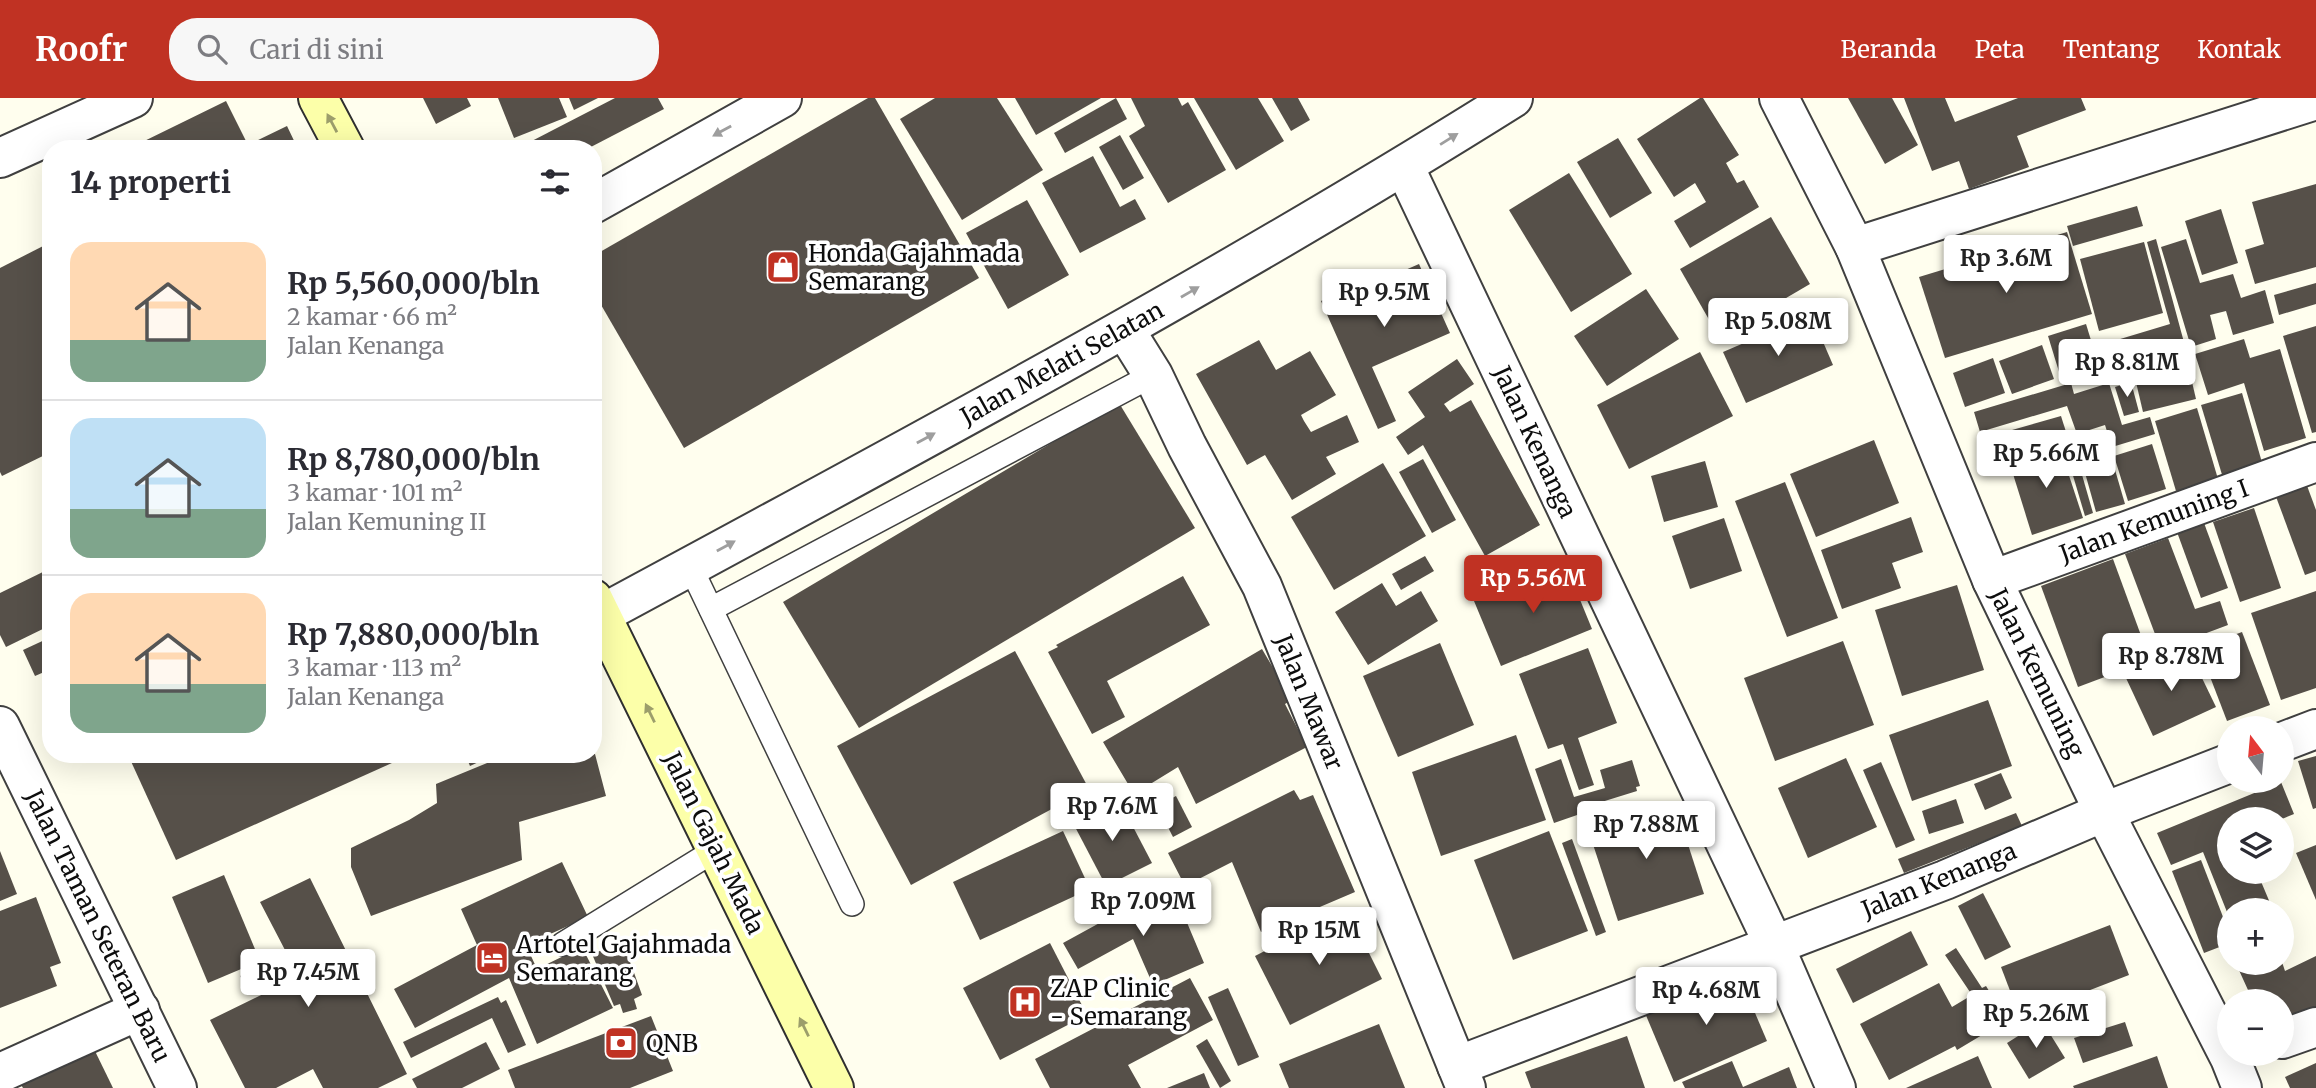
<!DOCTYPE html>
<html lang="id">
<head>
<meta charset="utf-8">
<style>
  body { margin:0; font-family:Merriweather,serif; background:#f7f7f7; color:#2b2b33; height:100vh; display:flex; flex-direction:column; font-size:26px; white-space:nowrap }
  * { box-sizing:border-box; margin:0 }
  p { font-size:23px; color:#7c7c81 }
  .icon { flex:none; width:38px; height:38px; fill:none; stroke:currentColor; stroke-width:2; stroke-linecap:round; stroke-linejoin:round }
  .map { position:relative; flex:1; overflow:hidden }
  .panel { position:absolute; left:42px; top:42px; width:560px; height:623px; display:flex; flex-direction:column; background:#fff; border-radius:28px; box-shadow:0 7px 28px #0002 }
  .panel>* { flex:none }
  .needle { width:46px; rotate:344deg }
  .controls { position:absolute; left:2217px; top:618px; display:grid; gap:14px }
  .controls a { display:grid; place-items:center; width:77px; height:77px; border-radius:50%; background:#fff; box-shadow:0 7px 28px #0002; font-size:35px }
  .price { position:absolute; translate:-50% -60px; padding:0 16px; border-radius:7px; background:#fff; color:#222; font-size:23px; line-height:46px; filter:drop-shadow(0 2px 4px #0008) }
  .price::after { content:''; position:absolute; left:50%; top:42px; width:21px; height:16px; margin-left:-10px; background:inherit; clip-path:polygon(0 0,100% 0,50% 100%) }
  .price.on { background:#c03223; color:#fff }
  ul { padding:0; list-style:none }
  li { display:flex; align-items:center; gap:21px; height:175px; padding:0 28px }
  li+li { border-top:2px solid #e1e1e2 }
  li span { display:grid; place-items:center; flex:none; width:196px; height:140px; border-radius:21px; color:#555 }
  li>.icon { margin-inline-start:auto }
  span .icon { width:84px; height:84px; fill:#fffc; stroke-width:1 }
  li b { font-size:30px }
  h2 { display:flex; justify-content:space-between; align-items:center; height:84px; padding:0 28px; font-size:30px }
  header { display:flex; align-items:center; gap:42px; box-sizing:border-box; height:98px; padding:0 35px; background:#c03223; color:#fff }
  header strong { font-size:33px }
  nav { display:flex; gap:38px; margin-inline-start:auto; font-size:24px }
  .search { width:490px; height:63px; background:#f7f7f7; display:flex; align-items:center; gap:18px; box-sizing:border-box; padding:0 24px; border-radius:28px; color:#7c7c81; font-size:26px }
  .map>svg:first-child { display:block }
  .building { fill:#565049 }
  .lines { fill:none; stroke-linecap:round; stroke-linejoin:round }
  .lane-casing { stroke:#404040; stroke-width:26 }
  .street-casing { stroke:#404040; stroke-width:42 }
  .secondary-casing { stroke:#2f2f2f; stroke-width:42 }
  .lane { stroke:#fff; stroke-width:23 }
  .street { stroke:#fff; stroke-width:38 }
  .secondary { stroke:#fcffa9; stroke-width:38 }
  .oneway { fill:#9c9e6b }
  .oneway2 { fill:#9e9e9e }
  .labels { text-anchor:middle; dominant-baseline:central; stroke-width:7; stroke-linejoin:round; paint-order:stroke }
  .poi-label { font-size:24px; fill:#0d0d0d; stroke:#fff; text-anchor:start }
  .street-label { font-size:24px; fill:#0d0d0d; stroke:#fff }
</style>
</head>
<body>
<header>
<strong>Roofr</strong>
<div class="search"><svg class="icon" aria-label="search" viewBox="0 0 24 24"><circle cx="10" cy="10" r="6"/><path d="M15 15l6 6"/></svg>Cari di sini</div>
<nav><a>Beranda</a><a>Peta</a><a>Tentang</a><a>Kontak</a></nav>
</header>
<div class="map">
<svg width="2316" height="990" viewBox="0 0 2316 990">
  <rect width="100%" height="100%" fill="#fffeee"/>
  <g class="building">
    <polygon points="423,0 467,0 471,8 436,26"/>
    <polygon points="498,0 559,0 567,19 514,40"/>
    <polygon points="569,0 598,0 574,12"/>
    <polygon points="615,0 658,0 664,11 587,51 529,51 526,46"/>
    <polygon points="868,0 875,0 979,180 684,350 593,193 593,158"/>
    <polygon points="935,0 997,0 1043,72 962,122 900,21"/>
    <polygon points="1015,0 1101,0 1036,37"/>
    <polygon points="1116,0 1127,21 1065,55 1054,35"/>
    <polygon points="1131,0 1178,0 1182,8 1188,4 1226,72 1168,105 1129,38 1145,28"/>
    <polygon points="1194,0 1258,0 1284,43 1236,72"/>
    <polygon points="1272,0 1298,0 1310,22 1291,33"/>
    <polygon points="1700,0 1703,0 1739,57 1726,65 1737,85 1744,82 1759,109 1690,150 1674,123 1706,104 1695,85 1674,99 1637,41"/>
    <polygon points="1848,0 1892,0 1918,47 1885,66"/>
    <polygon points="1904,0 1945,0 1955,24 2018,0 2081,0 2086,12 2017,38 2029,69 1969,91 1959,63 1932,73"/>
    <polygon points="226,3 248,47 287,28 298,51 128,51"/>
    <polygon points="1120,37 1144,80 1123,92 1099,49"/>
    <polygon points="1618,40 1652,95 1610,120 1577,64"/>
    <polygon points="1093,58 1120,109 1135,101 1146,121 1080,155 1042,85"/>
    <polygon points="1569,75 1632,176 1571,214 1509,112"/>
    <polygon points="2316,86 2316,169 2255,186 2245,152 2264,146 2252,104"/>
    <polygon points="1027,102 1069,177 1008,211 966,135"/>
    <polygon points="2137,108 2143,128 2073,148 2067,128"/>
    <polygon points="2221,111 2238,165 2202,177 2185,123"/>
    <polygon points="1771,119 1810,186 1719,239 1680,171"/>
    <polygon points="2067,134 2092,216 1945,260 1919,179"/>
    <polygon points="2156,141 2185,248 2104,271 2097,248 2170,226 2147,144"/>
    <polygon points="2186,141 2200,185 2233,176 2241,200 2265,192 2274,225 2233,237 2226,213 2210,217 2216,241 2191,249 2161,149"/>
    <polygon points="51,144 51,354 2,378 0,374 0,170"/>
    <polygon points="2144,144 2163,215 2099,233 2080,161"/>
    <polygon points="1419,166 1450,235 1372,269 1396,323 1378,331 1321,203 1339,195 1341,200"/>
    <polygon points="2316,185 2316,206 2279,217 2274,197"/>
    <polygon points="1646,191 1679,241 1607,288 1574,238"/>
    <polygon points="1811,216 1833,267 1746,305 1723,254"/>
    <polygon points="2086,226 2098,265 2060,277 2048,238"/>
    <polygon points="2316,228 2316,334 2312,335 2283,238"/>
    <polygon points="2244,241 2250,260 2280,251 2306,340 2264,353 2244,285 2208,297 2195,256"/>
    <polygon points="1259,242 1276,272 1310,253 1336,297 1301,317 1304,323 1311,334 1347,317 1359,344 1326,359 1336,376 1292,402 1265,357 1247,367 1196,276"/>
    <polygon points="2042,247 2054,281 2012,296 1999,263"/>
    <polygon points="1700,254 1733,318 1629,371 1597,307"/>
    <polygon points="1993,260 2005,295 1965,309 1953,275"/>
    <polygon points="1457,261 1474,286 1444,306 1450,314 1471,302 1540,427 1485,458 1423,347 1408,357 1396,339 1425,319 1408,294"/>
    <polygon points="2188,267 2196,301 2143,314 2135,280"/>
    <polygon points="2131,284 2139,314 2124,318 2115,289"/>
    <polygon points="2071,285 2074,296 2109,285 2122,327 2150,319 2155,336 2112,349 2105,327 2077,336 2067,308 1980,334 1974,314"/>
    <polygon points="2242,295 2263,368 2223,380 2201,307"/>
    <polygon points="1119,305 1195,430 859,630 783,504"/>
    <polygon points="2197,310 2218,381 2176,393 2155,323"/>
    <polygon points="2061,318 2067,337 1989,359 1984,340"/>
    <polygon points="1874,342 1899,405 1816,439 1790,376"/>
    <polygon points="2072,342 2093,415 2085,418 2063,344"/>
    <polygon points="2152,346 2166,391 2128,403 2114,358"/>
    <polygon points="2059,347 2083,420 2032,437 2009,363"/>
    <polygon points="2108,348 2125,406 2096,414 2080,357"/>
    <polygon points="1423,361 1456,422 1432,435 1399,374"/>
    <polygon points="1705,363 1718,409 1664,424 1651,378"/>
    <polygon points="1383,365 1426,438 1334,492 1291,419"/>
    <polygon points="1785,384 1838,520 1787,539 1735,403"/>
    <polygon points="2306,385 2316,412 2316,473 2305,477 2275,396"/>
    <polygon points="2254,410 2281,490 2240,504 2213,424"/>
    <polygon points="1911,419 1923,454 1892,465 1901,490 1842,511 1821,452"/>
    <polygon points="1724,420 1742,473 1690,491 1672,438"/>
    <polygon points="2204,425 2228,490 2201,500 2177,434"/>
    <polygon points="2168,440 2195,511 2220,503 2228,527 2161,552 2125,456"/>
    <polygon points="1425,458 1434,473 1401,492 1392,476"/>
    <polygon points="2113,461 2150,562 2078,589 2041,488"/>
    <polygon points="1565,465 1592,531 1501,568 1474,503"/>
    <polygon points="51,470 51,527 6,549 0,537 0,495"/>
    <polygon points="1183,478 1210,527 1107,583 1125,619 1092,636 1048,554 1058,549 1056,547"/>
    <polygon points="1382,485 1396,508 1421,493 1438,523 1368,567 1335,514"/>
    <polygon points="1957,487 1984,572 1902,598 1875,512"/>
    <polygon points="2316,493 2316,590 2281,602 2251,515"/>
    <polygon points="2242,534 2270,607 2227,623 2199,550"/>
    <polygon points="51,539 51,571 35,578 23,552"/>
    <polygon points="1843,543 1874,627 1775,663 1744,580"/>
    <polygon points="1440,545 1474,627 1398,659 1363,578"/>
    <polygon points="1588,550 1617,625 1578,640 1594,687 1579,692 1563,646 1548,651 1519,576"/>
    <polygon points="1262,551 1292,602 1285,606 1307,649 1196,706 1178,669 1134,696 1103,644"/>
    <polygon points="2188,551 2216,609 2153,638 2126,580"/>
    <polygon points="1015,553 1089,691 911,787 837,648"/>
    <polygon points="1988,602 2012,668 1912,703 1889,637"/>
    <polygon points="1516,637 1546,722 1441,758 1412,674"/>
    <polygon points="135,656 412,656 176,762 129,659"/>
    <polygon points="465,656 496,656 470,668"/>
    <polygon points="509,656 595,656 606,698 519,724 522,762 371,818 351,769 351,750 409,722 437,705 436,686"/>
    <polygon points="2316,658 2316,710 2313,711 2298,663"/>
    <polygon points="1846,660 1877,729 1808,760 1778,690"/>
    <polygon points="1561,661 1574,699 1605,690 1600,672 1632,662 1640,688 1636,689 1637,693 1579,711 1580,716 1554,725 1535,671"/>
    <polygon points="1881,664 1915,742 1896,750 1863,672"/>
    <polygon points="2001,675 2012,700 1985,712 1974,686"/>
    <polygon points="2281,684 2294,716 2282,721 2230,721 2230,774 2257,774 2273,812 2230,812 2229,819 2203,754 2171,767 2157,735"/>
    <polygon points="1294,692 1300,702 1313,697 1355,794 1261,834 1232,764 1185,788 1168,755"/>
    <polygon points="1176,698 1192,729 1173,739 1157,708"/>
    <polygon points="1956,701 1964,725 1929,736 1922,713"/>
    <polygon points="1119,702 1152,765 1106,788 1073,725"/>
    <polygon points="1674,703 1704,796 1618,823 1588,731"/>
    <polygon points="2016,715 2022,728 1904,775 1898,761"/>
    <polygon points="1063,733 1090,791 980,842 953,784"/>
    <polygon points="1549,733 1588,833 1513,862 1474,762"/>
    <polygon points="1572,741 1606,834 1596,838 1562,745"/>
    <polygon points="2316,747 2316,802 2296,755"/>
    <polygon points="0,753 17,796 0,803"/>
    <polygon points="2201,762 2230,837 2230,845 2204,855 2172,773"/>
    <polygon points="562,764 588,819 526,847 537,871 582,849 613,910 537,946 509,880 415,930 394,891 477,847 461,811"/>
    <polygon points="224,777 260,863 208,885 172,799"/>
    <polygon points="310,780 407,976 378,990 323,990 313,971 276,990 245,990 210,922 298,879 293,870 250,895 240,878 285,852 260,804"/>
    <polygon points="1156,794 1160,802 1175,796 1204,865 1153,887 1133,841 1078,871 1063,845"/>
    <polygon points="1983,795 2011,849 1985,862 1958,808"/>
    <polygon points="36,799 61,865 50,869 57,888 0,910 0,813"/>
    <polygon points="1347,811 1382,881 1290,927 1255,858"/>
    <polygon points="2110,827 2129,877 2020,919 2001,869"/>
    <polygon points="1911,833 1928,867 1853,905 1836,871"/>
    <polygon points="623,844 642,897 634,901 637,911 623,915 620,906 614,908 592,856"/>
    <polygon points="1050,845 1087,917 1000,962 963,890"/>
    <polygon points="1956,850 1982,890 1986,888 2007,922 1957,952 1955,948 1889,982 1860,926 1939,885 1952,909 1972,897 1945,857"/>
    <polygon points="2316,858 2316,916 2282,926 2282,903 2253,903 2238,870 2249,864 2282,864 2285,873"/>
    <polygon points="1738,875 1767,943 1674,984 1645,915"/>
    <polygon points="1190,880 1213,922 1128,967 1141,990 1050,990 1035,961"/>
    <polygon points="1228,890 1259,959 1238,968 1208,899"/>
    <polygon points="498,899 501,905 506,902 526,947 508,955 492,920 411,960 403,944"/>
    <polygon points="651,918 673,973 630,990 515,990 508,972"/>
    <polygon points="2042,923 2065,960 2029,981 2007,945"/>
    <polygon points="2125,924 2133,948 2083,965 2074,940"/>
    <polygon points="1379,926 1405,990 1289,990 1279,966"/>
    <polygon points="1627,938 1645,990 1531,990 1525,974"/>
    <polygon points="1207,941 1231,983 1220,990 1196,948"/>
    <polygon points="486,944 500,971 462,990 417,990 412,981"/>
    <polygon points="93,949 113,990 23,990 20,985"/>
    <polygon points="1978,958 1992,990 1906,990"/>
    <polygon points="2157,958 2168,990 2074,990 2073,988"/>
    <polygon points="1732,963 1743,989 1789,969 1797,990 1685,990 1682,984"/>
    <polygon points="2316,965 2316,990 2290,990 2285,979"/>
    <polygon points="1204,975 1210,990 1167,990"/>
  </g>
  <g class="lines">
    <defs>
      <g id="lane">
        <polyline points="690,468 852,806"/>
        <polyline points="711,511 1153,277"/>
        <polyline points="563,846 717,751"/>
      </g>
      <g id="street">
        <polyline points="1779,0 1855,149 1992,482 2104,714 2230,960 2242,990"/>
        <polyline points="0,60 133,0"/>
        <polyline points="1404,68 1774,847 1836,990"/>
        <polyline points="593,106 782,0"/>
        <polyline points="1855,149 2316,2"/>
        <polyline points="1125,232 1153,277 1187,348 1262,488 1466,990"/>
        <polyline points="1992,482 2316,364"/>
        <path d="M602 516C909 350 1217 186 1513 0"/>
        <polyline points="0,628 177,990"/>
        <polyline points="2282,644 2316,631"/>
        <polyline points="2282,941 2316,929"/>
        <polyline points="1457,968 1945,782 2104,714 2230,665"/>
        <polyline points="0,975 140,912"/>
      </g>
      <g id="secondary">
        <polyline points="318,0 345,51"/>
        <polyline points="593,501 834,990"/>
      </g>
    </defs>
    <use href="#lane" class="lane-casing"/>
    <use href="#street" class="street-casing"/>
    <use href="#secondary" class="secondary-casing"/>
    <use href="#lane" class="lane"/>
    <use href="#street" class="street"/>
    <use href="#secondary" class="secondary"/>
  </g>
  <defs><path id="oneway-solid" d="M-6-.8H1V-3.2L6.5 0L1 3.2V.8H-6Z" transform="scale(1.75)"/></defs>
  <g class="oneway">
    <use href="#oneway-solid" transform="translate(332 25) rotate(-118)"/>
    <use href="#oneway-solid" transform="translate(650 615) rotate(-116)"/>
    <use href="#oneway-solid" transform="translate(804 929) rotate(-116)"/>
  </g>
  <g class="oneway2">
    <use href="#oneway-solid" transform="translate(722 33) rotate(151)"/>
    <use href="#oneway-solid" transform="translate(1449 41) rotate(-32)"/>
    <use href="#oneway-solid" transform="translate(1190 194) rotate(-30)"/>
    <use href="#oneway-solid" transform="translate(926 340) rotate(-29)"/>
    <use href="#oneway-solid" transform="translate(726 448) rotate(-29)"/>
  </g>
  <defs>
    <symbol id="shop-square" viewBox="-11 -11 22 22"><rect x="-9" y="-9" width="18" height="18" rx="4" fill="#c03223" stroke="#fff"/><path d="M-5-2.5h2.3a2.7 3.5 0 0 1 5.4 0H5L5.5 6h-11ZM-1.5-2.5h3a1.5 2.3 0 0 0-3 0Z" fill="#fff"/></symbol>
    <symbol id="hotel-square" viewBox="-11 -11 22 22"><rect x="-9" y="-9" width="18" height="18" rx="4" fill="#c03223" stroke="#fff"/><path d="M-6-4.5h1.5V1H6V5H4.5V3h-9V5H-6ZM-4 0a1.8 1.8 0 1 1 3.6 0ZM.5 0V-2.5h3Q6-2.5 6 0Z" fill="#fff"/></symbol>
    <symbol id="hospital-square" viewBox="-11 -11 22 22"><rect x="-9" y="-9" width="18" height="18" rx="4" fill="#c03223" stroke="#fff"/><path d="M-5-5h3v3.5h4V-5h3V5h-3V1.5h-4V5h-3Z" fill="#fff"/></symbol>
    <symbol id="bank-square" viewBox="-11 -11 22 22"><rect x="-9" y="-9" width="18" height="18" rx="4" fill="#c03223" stroke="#fff"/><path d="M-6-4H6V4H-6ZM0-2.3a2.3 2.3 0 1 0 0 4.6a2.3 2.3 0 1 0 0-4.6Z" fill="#fff"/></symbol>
  </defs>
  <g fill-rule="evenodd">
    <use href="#shop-square" x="764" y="150" width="38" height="38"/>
    <use href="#hotel-square" x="473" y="841" width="38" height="38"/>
    <use href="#hospital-square" x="1006" y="885" width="38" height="38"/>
    <use href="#bank-square" x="602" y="926" width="38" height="38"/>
  </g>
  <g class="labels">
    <g class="poi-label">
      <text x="808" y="155">Honda Gajahmada<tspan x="808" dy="28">Semarang</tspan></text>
      <text x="516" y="846">Artotel Gajahmada<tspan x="516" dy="28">Semarang</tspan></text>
      <text x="1050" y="890">ZAP Clinic<tspan x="1050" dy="28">- Semarang</tspan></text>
      <text x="646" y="945">QNB</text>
    </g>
    <g class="street-label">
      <text transform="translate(1062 265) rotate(-29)">Jalan Melati Selatan</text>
      <text transform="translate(1535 344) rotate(65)">Jalan Kenanga</text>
      <text transform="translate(2154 423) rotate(-20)">Jalan Kemuning I</text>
      <text transform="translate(2037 575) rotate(64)">Jalan Kemuning</text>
      <text transform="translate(1309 604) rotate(68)">Jalan Mawar</text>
      <text transform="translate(714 745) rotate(64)">Jalan Gajah Mada</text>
      <text transform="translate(1939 782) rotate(-22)">Jalan Kenanga</text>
      <text transform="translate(98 828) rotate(64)">Jalan Taman Seteran Baru</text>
    </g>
  </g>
</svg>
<div class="controls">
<a><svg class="needle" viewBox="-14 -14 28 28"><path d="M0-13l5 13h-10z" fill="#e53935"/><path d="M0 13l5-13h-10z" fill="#7c7c81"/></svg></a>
<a><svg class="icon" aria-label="layers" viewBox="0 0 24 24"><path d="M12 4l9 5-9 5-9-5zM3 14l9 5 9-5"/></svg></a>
<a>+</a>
<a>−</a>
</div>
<b class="price" style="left:2006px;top:197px">Rp 3.6M</b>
<b class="price" style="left:1384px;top:231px">Rp 9.5M</b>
<b class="price" style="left:1778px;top:260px">Rp 5.08M</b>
<b class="price" style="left:2127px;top:301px">Rp 8.81M</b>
<b class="price" style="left:2046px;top:392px">Rp 5.66M</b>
<b class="price on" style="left:1533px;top:517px">Rp 5.56M</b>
<b class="price" style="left:2171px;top:595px">Rp 8.78M</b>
<b class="price" style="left:1112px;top:745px">Rp 7.6M</b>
<b class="price" style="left:1646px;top:763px">Rp 7.88M</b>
<b class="price" style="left:1143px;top:840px">Rp 7.09M</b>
<b class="price" style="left:1319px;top:869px">Rp 15M</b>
<b class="price" style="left:308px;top:911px">Rp 7.45M</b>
<b class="price" style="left:1706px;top:929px">Rp 4.68M</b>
<b class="price" style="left:2036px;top:952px">Rp 5.26M</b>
<section class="panel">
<h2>14 properti<svg class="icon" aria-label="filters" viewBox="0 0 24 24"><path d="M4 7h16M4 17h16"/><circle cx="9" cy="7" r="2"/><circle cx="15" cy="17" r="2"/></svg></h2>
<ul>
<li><span style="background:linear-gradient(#ffd9b3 70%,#7fa58c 0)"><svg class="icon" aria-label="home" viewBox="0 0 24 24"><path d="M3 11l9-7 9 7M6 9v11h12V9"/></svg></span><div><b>Rp 5,560,000/bln</b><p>2 kamar · 66 m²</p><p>Jalan Kenanga</p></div></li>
<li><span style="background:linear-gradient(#bfe0f5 65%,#7fa58c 0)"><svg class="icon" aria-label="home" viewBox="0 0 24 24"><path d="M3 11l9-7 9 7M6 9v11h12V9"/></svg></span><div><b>Rp 8,780,000/bln</b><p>3 kamar · 101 m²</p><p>Jalan Kemuning II</p></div></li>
<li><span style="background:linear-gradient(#ffd9b3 65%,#7fa58c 0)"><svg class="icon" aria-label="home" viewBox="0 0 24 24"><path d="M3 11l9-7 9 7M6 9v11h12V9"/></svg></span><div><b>Rp 7,880,000/bln</b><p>3 kamar · 113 m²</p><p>Jalan Kenanga</p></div></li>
</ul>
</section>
</div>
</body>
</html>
